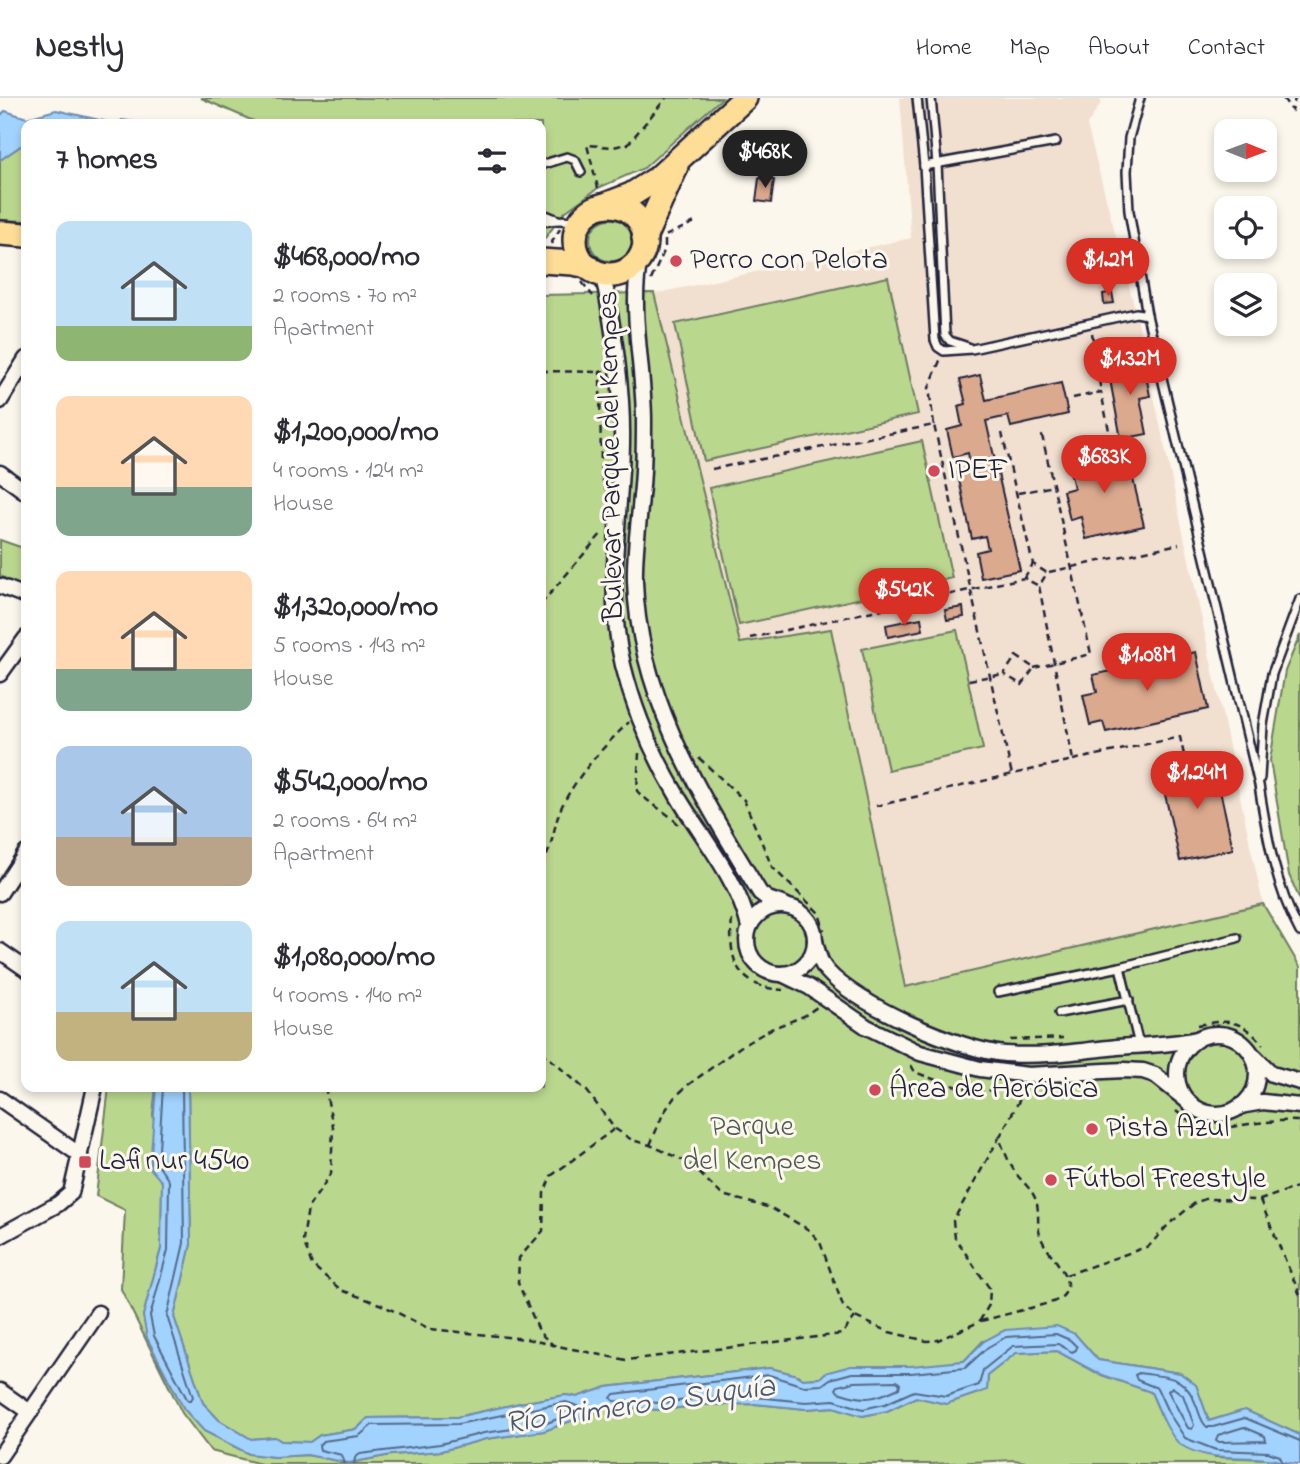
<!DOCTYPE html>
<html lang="en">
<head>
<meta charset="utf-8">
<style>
  body { margin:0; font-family:"Indie Flower",sans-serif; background:#f2f2f3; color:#2b2b33; height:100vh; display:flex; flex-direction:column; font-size:26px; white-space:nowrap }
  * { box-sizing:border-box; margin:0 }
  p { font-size:23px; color:#7c7c81 }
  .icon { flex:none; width:38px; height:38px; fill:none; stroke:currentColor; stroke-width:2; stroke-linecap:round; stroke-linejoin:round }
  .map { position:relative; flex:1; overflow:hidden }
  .side { position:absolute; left:21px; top:21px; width:525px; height:973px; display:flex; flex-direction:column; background:#fff; border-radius:14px; box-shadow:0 4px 10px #0003 }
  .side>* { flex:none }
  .needle { width:46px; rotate:91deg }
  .controls { position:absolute; left:1214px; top:21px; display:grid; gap:14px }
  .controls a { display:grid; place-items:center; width:63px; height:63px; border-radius:14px; background:#fff; box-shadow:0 4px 10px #0003; font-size:35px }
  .price { position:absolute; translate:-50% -60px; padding:0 16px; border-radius:24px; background:#d93025; color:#fff; font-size:23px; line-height:46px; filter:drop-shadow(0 2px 4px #0008) }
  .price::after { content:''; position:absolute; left:50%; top:42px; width:21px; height:16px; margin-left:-10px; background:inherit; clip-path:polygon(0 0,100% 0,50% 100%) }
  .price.current { background:#222; color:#fff }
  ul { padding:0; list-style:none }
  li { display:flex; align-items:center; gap:21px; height:175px; padding:0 35px }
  li span { display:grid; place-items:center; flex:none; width:196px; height:140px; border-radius:14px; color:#555 }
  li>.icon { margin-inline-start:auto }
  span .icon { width:84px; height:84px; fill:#fffc; stroke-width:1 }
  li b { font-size:30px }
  h2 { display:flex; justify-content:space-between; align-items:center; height:84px; padding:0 35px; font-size:30px }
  header { display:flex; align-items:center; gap:42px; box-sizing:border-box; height:98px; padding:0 35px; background:#fff; border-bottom:2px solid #e1e1e2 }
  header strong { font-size:33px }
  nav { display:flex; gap:38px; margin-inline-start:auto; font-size:24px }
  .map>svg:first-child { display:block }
  .built { fill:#f1e0d0 }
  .green { fill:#bad78e; stroke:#6e7c64; stroke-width:2 }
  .water { fill:#a2d3fe; stroke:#6f8cb0; stroke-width:2 }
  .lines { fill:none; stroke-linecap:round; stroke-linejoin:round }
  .shore { stroke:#556989; stroke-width:2 }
  .building { fill:#dba98e; stroke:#22223b; stroke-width:2 }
  .lane-casing { stroke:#22223b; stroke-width:12 }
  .street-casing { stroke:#22223b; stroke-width:19 }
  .primary-casing { stroke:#22223b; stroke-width:28 }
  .path { stroke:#22223b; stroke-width:2.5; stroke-dasharray:7 5; stroke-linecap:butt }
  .lane { stroke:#fbf7ec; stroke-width:7 }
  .street { stroke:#fbf7ec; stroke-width:14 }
  .primary { stroke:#fedd96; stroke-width:23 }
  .poi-dot { fill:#d1495b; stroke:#fbf7ec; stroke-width:2.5 }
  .labels { text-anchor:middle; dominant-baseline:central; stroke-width:6; stroke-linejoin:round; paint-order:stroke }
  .poi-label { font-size:30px; fill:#22223b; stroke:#fbf7ec; text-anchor:start }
  .street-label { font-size:30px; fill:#22223b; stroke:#fbf7ec }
  .park-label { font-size:30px; fill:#505854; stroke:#fbf7ec }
  .water-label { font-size:32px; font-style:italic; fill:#485776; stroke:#fbf7ec }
</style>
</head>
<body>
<header>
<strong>Nestly</strong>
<nav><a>Home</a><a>Map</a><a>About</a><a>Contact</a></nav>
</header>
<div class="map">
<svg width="1300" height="1366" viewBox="0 0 1300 1366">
  <rect width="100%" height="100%" fill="#fbf7ec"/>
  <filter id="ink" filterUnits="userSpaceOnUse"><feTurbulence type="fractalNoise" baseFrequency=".0143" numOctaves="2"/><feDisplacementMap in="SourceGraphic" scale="14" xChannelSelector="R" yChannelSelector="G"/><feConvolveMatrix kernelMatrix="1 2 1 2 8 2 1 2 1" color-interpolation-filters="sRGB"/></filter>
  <g filter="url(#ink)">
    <polygon class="built" points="900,0 1100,0 1101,5 1087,27 1136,215 1263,806 905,889 831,531 740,545 654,196 911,140"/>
    <g class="green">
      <polygon points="201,0 722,0 644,70 598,90 565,114 541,145 541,26 260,26"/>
      <polygon points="22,47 26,47 26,123 0,122 0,62"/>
      <circle cx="611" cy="142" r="21"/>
      <polygon points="888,179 918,316 704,363 675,226"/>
      <polygon points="643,195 654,195 740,545 831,531 905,889 1263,806 1300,869 1300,1337 1245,1312 1209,1323 1196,1287 1180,1275 1098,1262 1075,1236 983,1243 964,1263 820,1280 803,1281 797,1277 770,1270 607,1289 577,1299 566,1297 520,1305 457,1319 368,1320 357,1331 320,1337 310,1344 281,1343 275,1339 251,1341 219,1322 203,1305 174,1219 191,1146 188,989 541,989 541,197"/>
      <polygon points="922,343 952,480 739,527 709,390"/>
      <polygon points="0,442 26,451 26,491 0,478"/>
      <polygon points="957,532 983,651 888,672 862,551"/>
      <polygon points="1300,537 1300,802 1289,777 1270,662 1285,573"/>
      <polygon points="109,989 156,989 153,1016 162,1084 161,1151 143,1218 159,1264 184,1311 204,1333 249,1356 274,1359 307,1357 349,1365 391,1357 441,1353 486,1341 544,1333 609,1309 662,1312 703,1307 755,1306 806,1311 834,1309 863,1318 887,1313 916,1299 946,1306 987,1292 988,1277 1016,1255 1057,1253 1099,1276 1151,1294 1161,1317 1214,1359 1268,1361 1288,1366 1037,1366 1014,1362 932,1366 261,1366 211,1353 182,1315 121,1191 125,1112 96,1098"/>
    </g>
    <g class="water">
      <polygon points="56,12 117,26 122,22 150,26 26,26 26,47 22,47 0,62 0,18 5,13 27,20"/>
      <path d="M156 989H188L191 1146 174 1219 203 1305 219 1322 251 1341 275 1339 281 1343 310 1344 320 1337 357 1331 368 1320 457 1319 520 1305 566 1297 577 1299 607 1289 770 1270 797 1277 803 1281 820 1280 825 1275 851 1268H911L964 1263 984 1243 1005 1232 1057 1228 1075 1236 1098 1262 1180 1275 1196 1287 1209 1323 1245 1312 1300 1337V1366C1288 1366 1279 1362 1267 1361 1238 1357 1208 1364 1181 1347 1169 1339 1157 1307 1151 1294L1099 1276 1057 1253 1016 1255 988 1277 987 1292 946 1306 916 1299 887 1313 862 1318 834 1309 806 1311 755 1306 703 1307 662 1312 609 1309 544 1333 486 1341 441 1353 391 1357 349 1365 307 1357 274 1359 249 1356 204 1333 184 1311 147 1240 143 1218 161 1151 162 1084 150 1070Z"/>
    </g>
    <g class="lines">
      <g class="shore">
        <polyline points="163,989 158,1067 169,1083 168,1152 150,1218 154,1238 187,1301 190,1303 193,1299 167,1218 184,1145 182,989"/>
        <polygon points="1056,1236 1070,1242 1077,1249 1076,1252 1072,1254 1058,1246 1013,1248 983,1272 979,1287 946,1298 914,1293 885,1306 863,1311 834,1302 806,1304 755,1299 703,1300 662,1305 614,1303 611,1300 614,1296 769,1277 804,1288 822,1287 830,1281 852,1275 911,1275 965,1270 988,1249 1006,1239"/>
        <path d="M897 1283 900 1286 899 1290C873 1302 865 1303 838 1294L836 1291 838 1288 854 1284Z"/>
        <polygon points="1172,1289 1183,1297 1194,1327 1192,1331 1188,1330 1168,1293"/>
        <polygon points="1244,1329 1265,1338 1266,1343 1219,1344 1216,1342 1218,1337"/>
        <polyline points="345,1366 342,1357 320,1352 319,1347 323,1343 359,1338 372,1327 458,1326 566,1304 580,1309 578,1313 542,1327 484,1335 440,1346 360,1356 355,1360 354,1366"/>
        <path d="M1283 1366 1280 1358 1268 1354 1216 1352 1185 1340 1168 1314 1157 1290 1137 1282 1135 1277 1139 1275C1170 1280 1185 1276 1197 1309 1200 1317 1201 1324 1207 1329H1213L1245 1320 1300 1343"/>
      </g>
    </g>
    <g class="building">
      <polygon points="759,80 774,82 771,105 756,103"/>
      <polygon points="1112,194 1114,205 1104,206 1103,196"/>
      <polygon points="1142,257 1150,298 1140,300 1147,336 1121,341 1109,276 1125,272 1123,261"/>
      <polygon points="980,277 986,302 1061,285 1068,316 1011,329 1008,318 986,323 1020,472 981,480 976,454 988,451 985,438 972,441 957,373 971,370 968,355 953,359 947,332 962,328 958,308 966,306 960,282"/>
      <polygon points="1126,351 1144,428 1086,441 1081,419 1070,422 1063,393 1074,390 1068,365"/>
      <polygon points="963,509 964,519 947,522 945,512"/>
      <polygon points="921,520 923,532 888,539 886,527"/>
      <polygon points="1196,554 1208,611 1106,634 1103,624 1090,627 1083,597 1097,594 1093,577"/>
      <polygon points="1205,661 1208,675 1216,674 1233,751 1180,763 1162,683 1170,682 1168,670"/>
    </g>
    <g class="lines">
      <defs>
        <g id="lane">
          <polyline points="917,0 924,68 935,242 938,249 944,253 972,251 1136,215 1147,217"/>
          <polyline points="931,0 937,66 945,237 950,243 968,249"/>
          <path d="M1140 0 1129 40 1127 74 1129 113 1147 217 1259 687C1267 738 1275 788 1300 834"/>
          <polyline points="541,67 567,59 575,62 581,74"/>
          <polyline points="924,68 1056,44"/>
          <polyline points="541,115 558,122 581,123"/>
          <polyline points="541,124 557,122"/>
          <polyline points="1260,680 1263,627 1272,576 1300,501"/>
          <polyline points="1120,869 1139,947"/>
          <polyline points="998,894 1120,869 1237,840"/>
          <polyline points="1059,915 1129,902"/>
        </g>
        <g id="street">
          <path d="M640 159C629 213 644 269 644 323 644 348 644 373 641 398 639 426 634 454 635 483 638 599 702 699 760 795L768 801 785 807"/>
          <path d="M597 174 604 184 606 192C615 242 623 293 622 345 621 419 605 493 623 567 634 612 654 659 678 699 702 740 738 781 749 829"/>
          <polyline points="0,303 26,261"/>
          <polyline points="0,375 26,394"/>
          <polyline points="0,488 26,498"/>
          <polyline points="0,576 26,540"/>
          <polyline points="0,795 26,755"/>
          <circle cx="781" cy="842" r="34"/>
          <path d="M815 843C818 854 819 864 827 873 857 907 959 952 1005 956 1042 959 1080 953 1117 949 1144 947 1171 947 1197 941"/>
          <polyline points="0,853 26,871"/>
          <polyline points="782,876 809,889 867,929 920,955 980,971 1028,977 1124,972 1143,973 1155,977 1190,1005"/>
          <circle cx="1217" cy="976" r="40"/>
          <polyline points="1254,958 1272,976 1300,984"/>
          <polyline points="0,1001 80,1057"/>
          <polyline points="1240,1008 1263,1004 1300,1008"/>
          <polyline points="0,1138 58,1106 71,1095 95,989"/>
          <polyline points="0,1293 30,1314"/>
          <polyline points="0,1358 98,1215"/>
        </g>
        <g id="primary">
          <polyline points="605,107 631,97 658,80 745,0"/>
          <circle cx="610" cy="142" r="35"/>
          <polyline points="0,135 26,137"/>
          <polyline points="644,140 676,69"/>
          <polyline points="541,163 573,165 588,168"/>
        </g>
      </defs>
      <use href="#lane" class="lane-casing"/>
      <use href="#street" class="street-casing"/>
      <use href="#primary" class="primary-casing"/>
      <g class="path">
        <polyline points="1283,0 1292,13 1295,0"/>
        <polyline points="598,90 587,47 613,49 628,46 666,0"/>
        <polyline points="571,114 590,98"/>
        <polyline points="553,146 552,144 560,131"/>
        <polyline points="651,182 665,151 665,138 695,124"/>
        <polyline points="582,184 593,198"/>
        <polyline points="1092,235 1101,294"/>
        <polyline points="541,273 600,274"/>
        <polyline points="604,273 600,274 601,376 606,392"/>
        <polyline points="1073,300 1101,294 1111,342"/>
        <polyline points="934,327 929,290 941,260"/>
        <polyline points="712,371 934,327 1012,677"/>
        <polyline points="1018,395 1054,388"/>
        <polyline points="1049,474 1179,446"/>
        <polyline points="1024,480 1033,466"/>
        <polyline points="541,506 602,435"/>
        <polyline points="750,540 1024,480 1039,488"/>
        <polygon points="1016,558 1034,570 1022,587 1004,576"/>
        <polyline points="1034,570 1091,556 1041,333"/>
        <polyline points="969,582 1004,576"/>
        <path d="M639 655 637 693C649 706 666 713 678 726"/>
        <polyline points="699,660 744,702 772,769 819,815 824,832"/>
        <polyline points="1073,662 1180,639 1186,666"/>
        <polyline points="876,708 1073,662 1039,488 1047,475 1033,466 1002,335"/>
        <path d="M541 768C554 749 553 725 563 706 579 675 604 648 629 624"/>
        <path d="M732 822C728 862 737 889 783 892"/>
        <path d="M1198 927C1229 921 1241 921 1263 947"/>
        <polyline points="1010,942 1063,940"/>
        <polyline points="541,953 587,993 614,1030 632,1042 650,1047 689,1065 722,1097 771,1110 809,1132 820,1144 843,1208 855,1219 889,1234 927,1243 938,1242 979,1224 989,1207 990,1191 955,1140 953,1123 999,1040"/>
        <path d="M911 967 915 974C940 984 982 1000 1008 989"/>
        <polyline points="325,989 333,1029 331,1076 308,1110 303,1142 312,1167 341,1192 382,1207 430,1231 527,1241 553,1247"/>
        <path d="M1176 1013C1205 1037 1217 1031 1249 1026 1266 1024 1284 1022 1300 1023"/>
        <polyline points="614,1031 551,1078 544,1095 543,1133 519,1160 518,1185 540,1235 553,1247 626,1262 842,1236 855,1219"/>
        <polyline points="650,1047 663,1016 674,1000 688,987 740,949 771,931 804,918 817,909"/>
        <polyline points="1260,1102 1300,1197"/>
        <polyline points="1066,1177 1149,1148 1169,1126 1195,1105 1205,1101 1260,1102 1300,1088"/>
        <path d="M981 1223 1053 1204C1087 1190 1050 1160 1042 1142 1035 1128 1041 1113 1035 1100 1031 1090 1021 1083 1015 1074 1008 1063 1004 1052 999 1040L1026 990"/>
      </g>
      <use href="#lane" class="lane"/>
      <use href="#street" class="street"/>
      <use href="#primary" class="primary"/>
    </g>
  </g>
  <g class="poi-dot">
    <circle cx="676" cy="163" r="7"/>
    <circle cx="934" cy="373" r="7"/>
    <circle cx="875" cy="992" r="7"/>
    <circle cx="1092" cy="1031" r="7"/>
    <rect x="78" y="1057" width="14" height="14" rx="3.5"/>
    <circle cx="1051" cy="1082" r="7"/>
  </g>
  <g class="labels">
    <g class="poi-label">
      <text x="690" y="163">Perro con Pelota</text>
      <text x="948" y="373">IPEF</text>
      <text x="889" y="992">Área de Aeróbica</text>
      <text x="1106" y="1031">Pista Azul</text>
      <text x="99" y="1064">Lafinur 4540</text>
      <text x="1065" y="1082">Fútbol Freestyle</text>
    </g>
    <g class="street-label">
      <text transform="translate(612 358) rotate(-91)">Bulevar Parque del Kempes</text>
    </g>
    <g class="park-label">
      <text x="752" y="1030">Parque<tspan x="752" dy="34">del Kempes</tspan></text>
    </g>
    <g class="water-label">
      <text transform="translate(640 1308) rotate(-8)">Río Primero o Suquía</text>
    </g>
  </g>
</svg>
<div class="controls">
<a><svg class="needle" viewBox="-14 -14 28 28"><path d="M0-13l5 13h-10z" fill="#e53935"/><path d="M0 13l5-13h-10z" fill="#7c7c81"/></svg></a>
<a><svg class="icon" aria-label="locate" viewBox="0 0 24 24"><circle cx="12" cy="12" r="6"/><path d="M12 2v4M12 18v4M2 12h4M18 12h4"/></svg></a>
<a><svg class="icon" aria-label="layers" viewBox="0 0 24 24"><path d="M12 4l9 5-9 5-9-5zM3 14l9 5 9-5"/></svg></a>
</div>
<b class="price current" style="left:765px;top:92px">$468K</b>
<b class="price" style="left:1108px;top:200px">$1.2M</b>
<b class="price" style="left:1130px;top:299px">$1.32M</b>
<b class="price" style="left:1104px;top:397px">$683K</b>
<b class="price" style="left:904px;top:530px">$542K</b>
<b class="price" style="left:1147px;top:595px">$1.08M</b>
<b class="price" style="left:1197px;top:713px">$1.24M</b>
<section class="side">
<h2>7 homes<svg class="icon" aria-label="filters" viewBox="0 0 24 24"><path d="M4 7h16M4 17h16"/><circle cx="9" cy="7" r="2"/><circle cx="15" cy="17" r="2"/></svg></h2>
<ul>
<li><span style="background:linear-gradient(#bfe0f5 75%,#8fb573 0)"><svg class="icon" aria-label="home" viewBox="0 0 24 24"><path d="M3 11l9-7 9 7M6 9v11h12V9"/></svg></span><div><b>$468,000/mo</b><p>2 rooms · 70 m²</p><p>Apartment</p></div></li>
<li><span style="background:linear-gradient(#ffd9b3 65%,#7fa58c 0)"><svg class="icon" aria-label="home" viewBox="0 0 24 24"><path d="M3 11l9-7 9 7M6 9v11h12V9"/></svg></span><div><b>$1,200,000/mo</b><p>4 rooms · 124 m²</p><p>House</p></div></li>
<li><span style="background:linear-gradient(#ffd9b3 70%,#7fa58c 0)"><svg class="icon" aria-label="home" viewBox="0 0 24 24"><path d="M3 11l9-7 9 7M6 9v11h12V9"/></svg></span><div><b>$1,320,000/mo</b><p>5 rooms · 143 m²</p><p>House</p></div></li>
<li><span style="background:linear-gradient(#a9c7e8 65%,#b9a48a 0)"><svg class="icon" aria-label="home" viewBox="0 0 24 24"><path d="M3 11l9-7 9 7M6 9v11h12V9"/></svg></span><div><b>$542,000/mo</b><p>2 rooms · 64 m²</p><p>Apartment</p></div></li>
<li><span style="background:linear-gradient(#bfe0f5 65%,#c2b280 0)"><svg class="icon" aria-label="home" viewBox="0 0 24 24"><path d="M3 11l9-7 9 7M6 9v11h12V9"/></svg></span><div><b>$1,080,000/mo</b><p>4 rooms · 140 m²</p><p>House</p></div></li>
</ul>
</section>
</div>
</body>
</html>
